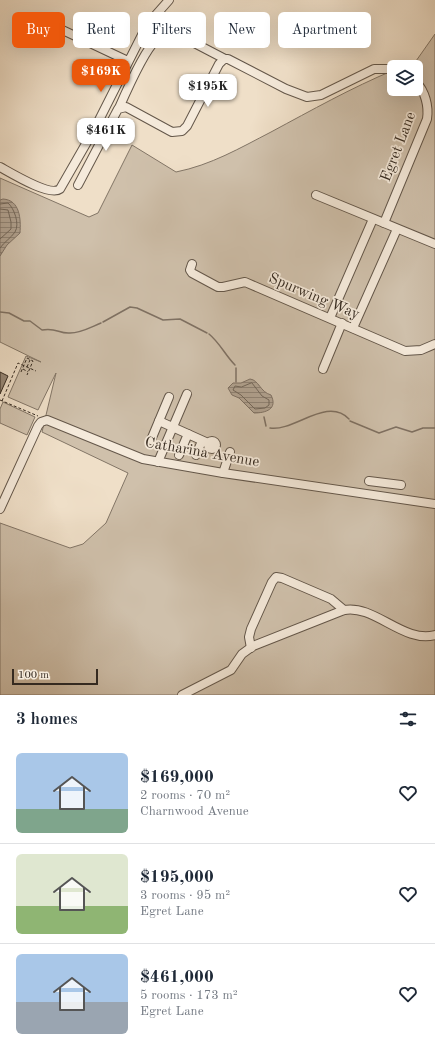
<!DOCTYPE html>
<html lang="en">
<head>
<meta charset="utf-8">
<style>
  body { margin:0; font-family:"Old Standard TT",serif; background:#f2f2f3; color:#1f2937; height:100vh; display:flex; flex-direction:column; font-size:15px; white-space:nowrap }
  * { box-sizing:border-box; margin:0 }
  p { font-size:13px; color:#747a83 }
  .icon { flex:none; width:22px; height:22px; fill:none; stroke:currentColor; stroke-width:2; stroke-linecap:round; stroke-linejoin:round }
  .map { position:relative; height:695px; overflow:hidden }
  .drawer { display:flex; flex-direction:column; background:#fff; flex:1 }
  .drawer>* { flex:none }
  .banner { position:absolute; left:12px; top:12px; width:411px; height:36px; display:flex; gap:8px }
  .buttons { position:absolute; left:387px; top:60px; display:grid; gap:8px }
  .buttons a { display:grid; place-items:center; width:36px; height:36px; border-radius:6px; background:#fff; box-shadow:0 4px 16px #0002; font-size:20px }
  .scale { position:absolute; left:12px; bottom:10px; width:86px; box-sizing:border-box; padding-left:4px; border:2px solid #352a20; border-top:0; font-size:11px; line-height:14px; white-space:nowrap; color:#352a20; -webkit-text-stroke:3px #f5eadb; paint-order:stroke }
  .price { position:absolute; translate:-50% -34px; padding:0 9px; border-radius:8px; background:#fff; color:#222; font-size:13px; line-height:26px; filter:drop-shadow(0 1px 2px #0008) }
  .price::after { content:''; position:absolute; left:50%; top:24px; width:12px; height:9px; margin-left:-6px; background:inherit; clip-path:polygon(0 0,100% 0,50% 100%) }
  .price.on { background:#ea580c; color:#fff }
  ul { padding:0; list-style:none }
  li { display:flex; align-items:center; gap:12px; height:100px; padding:0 16px }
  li+li { border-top:1px solid #e0e1e3 }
  li span { display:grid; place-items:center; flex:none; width:112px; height:80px; border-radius:6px; color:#555 }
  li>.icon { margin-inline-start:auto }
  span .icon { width:48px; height:48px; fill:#fffc; stroke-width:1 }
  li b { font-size:17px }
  h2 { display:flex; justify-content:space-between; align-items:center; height:48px; padding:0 16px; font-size:17px }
  .tag { padding:0 14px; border-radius:6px; background:#fff; box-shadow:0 4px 16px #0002; font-size:14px; line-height:36px }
  .tag.on { background:#ea580c; color:#fff }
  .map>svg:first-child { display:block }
  .green { fill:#cfc0ab; stroke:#827566 }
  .water { fill:url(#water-rules); stroke:#7f7163 }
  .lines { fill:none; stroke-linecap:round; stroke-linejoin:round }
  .shore { stroke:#726658; stroke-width:1 }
  .stream { stroke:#7f7163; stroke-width:1.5 }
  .building { fill:#968877; stroke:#352a20 }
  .minor-casing { stroke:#64574a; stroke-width:10 }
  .path { stroke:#352a20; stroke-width:1; stroke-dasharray:3 2; stroke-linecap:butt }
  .minor { stroke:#f5eadb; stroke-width:8 }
  .labels { text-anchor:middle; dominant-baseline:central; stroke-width:3.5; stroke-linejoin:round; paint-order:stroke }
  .street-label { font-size:15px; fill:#352a20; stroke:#f5eadb }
</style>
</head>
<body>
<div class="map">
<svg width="435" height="695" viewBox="0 0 435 695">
  <defs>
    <pattern id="water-rules" width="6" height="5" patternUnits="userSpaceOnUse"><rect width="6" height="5" fill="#b0a18f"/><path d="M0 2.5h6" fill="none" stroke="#908374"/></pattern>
  </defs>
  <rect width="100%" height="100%" fill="#efdfc8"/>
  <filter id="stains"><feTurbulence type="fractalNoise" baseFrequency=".005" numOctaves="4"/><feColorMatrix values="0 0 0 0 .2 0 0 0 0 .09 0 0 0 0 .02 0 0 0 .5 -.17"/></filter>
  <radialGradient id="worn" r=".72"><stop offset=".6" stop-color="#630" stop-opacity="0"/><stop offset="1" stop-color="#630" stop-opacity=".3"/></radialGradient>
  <g class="green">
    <path d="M435 34V695H0V523L70 548 83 544 106 523 128 473 42 432 56 373 38 410 8 397 26 356 41 362 0 342V178L89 217 98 213 132 145 176 172C211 165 240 148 271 132 312 110 351 88 394 70V89H416V67H402L416 61Z"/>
    <polygon points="3,402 35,417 27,435 0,423 0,409"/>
  </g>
  <g class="water">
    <path d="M3 199C20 200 21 219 20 233L7 245 0 256V200Z"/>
    <path d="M250 379C259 380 260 392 271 395 278 409 266 413 254 413L239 398 232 395 228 388 233 383H241Z"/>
  </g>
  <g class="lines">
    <g class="shore">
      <path d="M0 204 8 203C14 208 20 224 15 232 11 238 4 242 0 248"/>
      <polyline points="0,209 8,210 11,222 11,229 0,239"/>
      <polygon points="252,383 262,396 269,400 269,405 265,408 255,409 241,395 233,390 235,386 241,387"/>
    </g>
    <g class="stream">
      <path d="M0 312 9 313 24 321H30L42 330C56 327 59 334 70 333 81 333 91 327 101 323"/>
      <polyline points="103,322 130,307 137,308 163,320 180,319 207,333"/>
      <path d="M209 334C220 343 225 355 235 365"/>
      <polyline points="236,368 236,382"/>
      <polyline points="264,417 266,426"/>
      <polyline points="350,421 379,433 396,427 412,432 423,428 435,428"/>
      <path d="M270 428C294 432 327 396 349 419"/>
    </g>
  </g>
  <polygon class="building" points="0,372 8,376 0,394"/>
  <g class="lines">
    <defs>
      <g id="minor">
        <polyline points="54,26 128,61"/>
        <path d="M119 108C126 92 145 50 156 40 163 34 171 32 179 35L225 59"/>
        <path d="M0 167C11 173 50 197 60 189L95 128 147 25 169 0"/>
        <polyline points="78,185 118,109 126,107 172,132 182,131 187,126 219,64 224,59 228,59 286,89 307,97 321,95 374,69 394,69"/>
        <polyline points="316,195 435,244"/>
        <path d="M384 223 427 119C429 106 425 91 416 82"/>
        <polyline points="192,264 190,270 192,273 218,287 223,287 245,282 405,351 421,350 435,344"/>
        <polyline points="330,318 373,219"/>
        <polyline points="353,328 397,229"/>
        <polyline points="323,369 342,323"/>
        <polyline points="159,421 208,443"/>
        <polyline points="151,440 169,397"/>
        <circle cx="212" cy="445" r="4"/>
        <polyline points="179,455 188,434"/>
        <polyline points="196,455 202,441"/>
        <polyline points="158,462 187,394"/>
        <polyline points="223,473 230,452"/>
        <polyline points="369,481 401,485"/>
        <polyline points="0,509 38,426 41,422 47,420 143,459 223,473 435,504"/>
        <polyline points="251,648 249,637 251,629 272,582 276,577 282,578 331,599 344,610"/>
        <path d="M182 695 231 670 242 654 253 646 344 610C374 604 404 644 435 635"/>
      </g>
    </defs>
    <use href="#minor" class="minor-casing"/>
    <g class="path">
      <polyline points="27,367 30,360"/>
      <polyline points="23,369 28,372"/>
      <polyline points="21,372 27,358 33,361 27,375"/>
      <polyline points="0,400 38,416"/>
      <polyline points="2,401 18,363 36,371"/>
    </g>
    <use href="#minor" class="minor"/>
  </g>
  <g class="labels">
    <g class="street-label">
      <text transform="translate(399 147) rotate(-69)">Egret Lane</text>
      <text transform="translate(314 297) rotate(23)">Spurwing Way</text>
      <text transform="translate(202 453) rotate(10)">Catharina Avenue</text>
    </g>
  </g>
  <rect width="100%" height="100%" filter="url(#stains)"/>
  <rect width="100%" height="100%" fill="url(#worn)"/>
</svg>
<div class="buttons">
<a><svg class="icon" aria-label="layers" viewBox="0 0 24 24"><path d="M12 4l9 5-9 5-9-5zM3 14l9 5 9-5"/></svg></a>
</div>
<div class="scale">100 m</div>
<b class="price on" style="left:101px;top:93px">$169K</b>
<b class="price" style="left:208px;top:108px">$195K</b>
<b class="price" style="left:106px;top:152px">$461K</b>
<div class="banner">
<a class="tag on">Buy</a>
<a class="tag">Rent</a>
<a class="tag">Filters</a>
<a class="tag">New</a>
<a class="tag">Apartment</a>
</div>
</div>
<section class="drawer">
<h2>3 homes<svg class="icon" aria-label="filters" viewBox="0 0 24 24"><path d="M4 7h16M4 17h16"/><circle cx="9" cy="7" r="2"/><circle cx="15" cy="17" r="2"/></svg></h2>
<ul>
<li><span style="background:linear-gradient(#a9c7e8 70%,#7fa58c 0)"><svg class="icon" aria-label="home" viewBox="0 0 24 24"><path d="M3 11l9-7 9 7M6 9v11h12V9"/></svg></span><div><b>$169,000</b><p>2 rooms · 70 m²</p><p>Charnwood Avenue</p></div><svg class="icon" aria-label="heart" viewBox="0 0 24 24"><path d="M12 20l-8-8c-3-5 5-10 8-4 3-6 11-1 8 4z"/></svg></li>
<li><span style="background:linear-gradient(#dfe7d0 65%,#8fb573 0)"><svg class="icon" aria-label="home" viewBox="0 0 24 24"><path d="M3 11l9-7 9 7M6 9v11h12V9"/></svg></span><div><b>$195,000</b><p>3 rooms · 95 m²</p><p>Egret Lane</p></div><svg class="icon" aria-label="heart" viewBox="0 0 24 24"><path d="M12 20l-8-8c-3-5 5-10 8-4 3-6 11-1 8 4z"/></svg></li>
<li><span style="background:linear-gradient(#a9c7e8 60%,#9aa5b1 0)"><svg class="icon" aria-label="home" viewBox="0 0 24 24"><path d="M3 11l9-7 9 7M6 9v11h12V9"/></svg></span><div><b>$461,000</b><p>5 rooms · 173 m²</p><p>Egret Lane</p></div><svg class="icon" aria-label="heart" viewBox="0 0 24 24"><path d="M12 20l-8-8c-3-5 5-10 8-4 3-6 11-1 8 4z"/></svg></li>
</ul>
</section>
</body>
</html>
